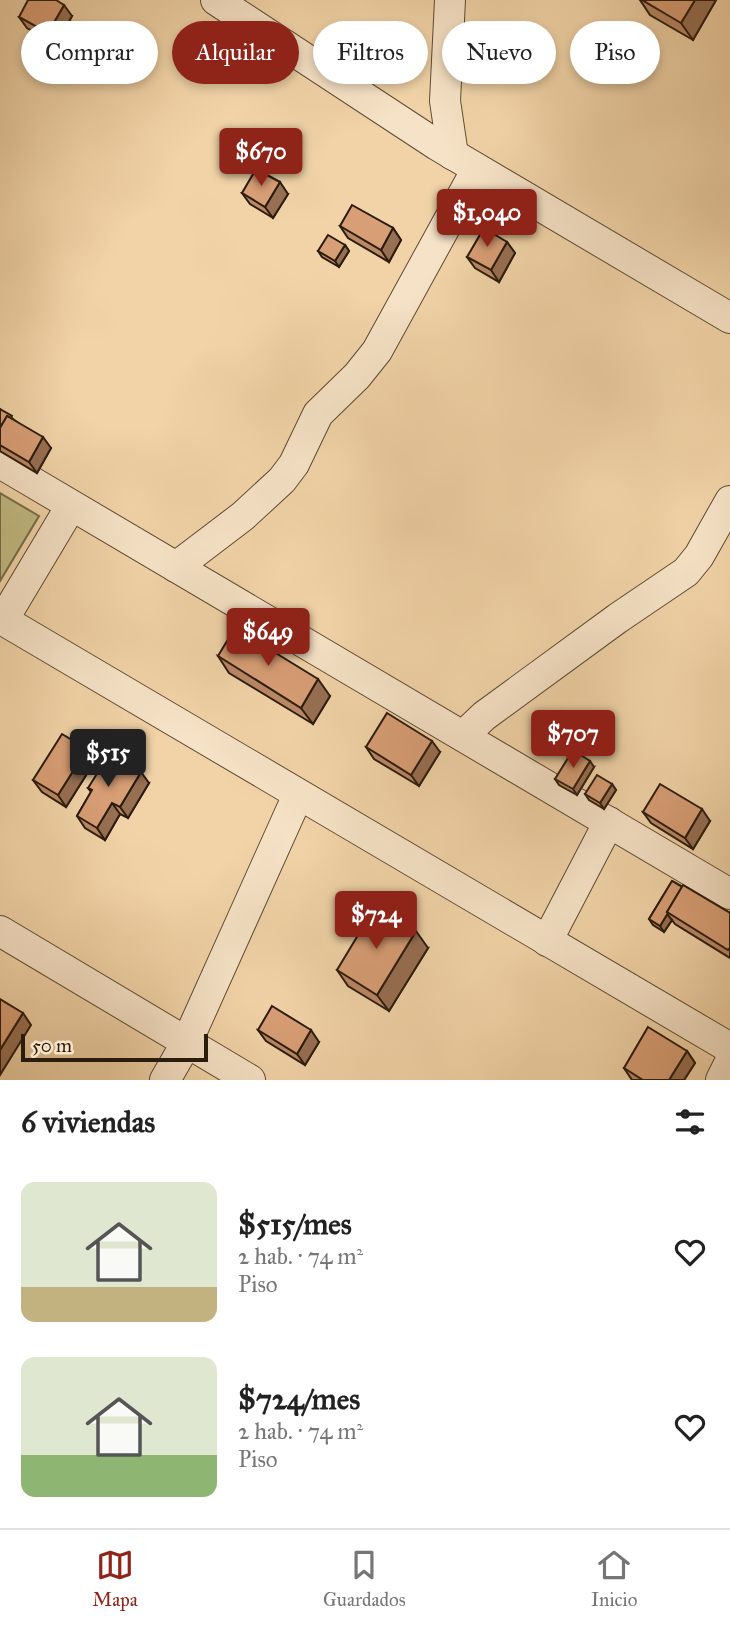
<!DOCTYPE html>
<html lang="es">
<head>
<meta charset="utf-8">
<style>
  body { margin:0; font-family:"IM FELL Great Primer",serif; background:#f6f6f6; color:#222; height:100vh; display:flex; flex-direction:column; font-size:26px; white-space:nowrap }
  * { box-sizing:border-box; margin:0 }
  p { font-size:23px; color:#767676 }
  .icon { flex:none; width:38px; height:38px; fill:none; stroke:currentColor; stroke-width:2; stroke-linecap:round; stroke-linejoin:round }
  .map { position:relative; height:1080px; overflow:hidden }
  .drawer { display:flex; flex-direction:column; background:#fff; flex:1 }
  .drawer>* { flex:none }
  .top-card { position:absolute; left:21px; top:21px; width:690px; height:63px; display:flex; gap:14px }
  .scale { position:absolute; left:21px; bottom:18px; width:187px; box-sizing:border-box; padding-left:7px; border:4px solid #2c1c0c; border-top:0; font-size:19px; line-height:24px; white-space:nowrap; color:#2c1c0c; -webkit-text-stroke:5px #f6e2c6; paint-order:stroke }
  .price { position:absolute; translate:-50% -60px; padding:0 16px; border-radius:7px; background:#8f2418; color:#fff; font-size:23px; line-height:46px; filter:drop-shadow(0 2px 4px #0008) }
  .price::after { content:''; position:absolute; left:50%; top:42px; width:21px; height:16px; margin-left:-10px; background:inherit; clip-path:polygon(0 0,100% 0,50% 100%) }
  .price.active { background:#222; color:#fff }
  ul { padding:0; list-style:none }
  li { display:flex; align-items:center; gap:21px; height:175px; padding:0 21px }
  li span { display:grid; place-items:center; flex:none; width:196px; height:140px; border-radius:14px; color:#555 }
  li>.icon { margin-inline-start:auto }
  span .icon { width:84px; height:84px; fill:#fffc; stroke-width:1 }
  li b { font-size:30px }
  h2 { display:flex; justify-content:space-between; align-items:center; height:84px; padding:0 21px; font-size:30px }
  .pill { padding:0 24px; border-radius:32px; background:#fff; box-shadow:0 4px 10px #0003; font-size:24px; line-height:63px }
  .pill.active { background:#8f2418; color:#fff }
  .tab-bar { display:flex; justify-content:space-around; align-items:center; height:98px; border-top:2px solid #e0e0e0; background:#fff; font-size:19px; color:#767676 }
  .tab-bar a { display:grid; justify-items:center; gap:4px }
  .tab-bar .active { color:#8f2418 }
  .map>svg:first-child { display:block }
  .green { fill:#c1ba82; stroke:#766b47; stroke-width:2 }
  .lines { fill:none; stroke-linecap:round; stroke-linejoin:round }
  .minor-casing { stroke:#5d4a33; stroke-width:32 }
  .minor { stroke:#f6e2c6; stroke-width:30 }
  .wall { fill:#ba8865; stroke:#2c1c0c; stroke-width:2 }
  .shaded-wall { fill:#976f52; stroke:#2c1c0c; stroke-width:2 }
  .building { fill:#d89e75; stroke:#2c1c0c; stroke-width:2 }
</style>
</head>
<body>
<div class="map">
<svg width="730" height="1080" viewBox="0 0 730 1080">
  <rect width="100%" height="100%" fill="#f1d3a7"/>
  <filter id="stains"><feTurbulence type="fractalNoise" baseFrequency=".00286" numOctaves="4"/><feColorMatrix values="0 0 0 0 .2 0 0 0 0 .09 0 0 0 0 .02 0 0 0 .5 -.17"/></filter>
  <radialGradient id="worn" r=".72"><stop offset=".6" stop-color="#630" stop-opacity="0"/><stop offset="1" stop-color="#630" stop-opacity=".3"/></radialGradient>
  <polygon class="green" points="0,493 39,516 0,581"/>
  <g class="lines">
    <defs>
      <g id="minor">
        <polyline points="216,0 437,145 730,318"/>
        <polyline points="450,0 445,101 453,155"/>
        <polyline points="0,463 730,894"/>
        <polyline points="71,506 3,620 730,1048"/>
        <polyline points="176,567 243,516 282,480 294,464 318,414 357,376 377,351 477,169"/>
        <polyline points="463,736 484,716 618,618 686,572 699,556 730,501"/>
        <polyline points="0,931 250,1080"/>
        <polyline points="547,941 609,822"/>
        <polyline points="165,1080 187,1042 298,795"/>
        <polyline points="721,1080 730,1062"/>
      </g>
    </defs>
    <use href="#minor" class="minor-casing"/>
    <use href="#minor" class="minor"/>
  </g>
  <g class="wall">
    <polygon points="640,0 716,0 693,40 650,15"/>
    <polygon points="72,16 56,45 27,28 19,17"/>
    <polygon points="242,193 288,194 273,218 250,204"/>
    <polygon points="340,226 393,228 401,240 389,262 348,238"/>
    <polygon points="507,242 515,253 499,282 475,268 467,257"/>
    <polygon points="345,245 349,251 339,267 322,257 318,251"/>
    <polygon points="0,409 51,448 37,473 0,451"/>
    <polygon points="218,656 330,696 313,724 229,673"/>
    <polygon points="366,747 440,752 419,786 374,759"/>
    <polygon points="95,761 66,807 42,792 33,780"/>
    <polygon points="594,767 577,795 559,785 555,779"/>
    <polygon points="149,783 128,818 120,814 105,840 85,828 77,816 91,792 88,788"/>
    <polygon points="612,784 616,790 604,809 589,800 585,794"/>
    <polygon points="643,812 710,821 693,849 651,823"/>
    <polygon points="672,881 730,913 730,958 675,924 672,920 664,932 653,925 649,919"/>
    <polygon points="428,948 389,1011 348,986 337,970"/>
    <polygon points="258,1030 319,1042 305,1065 266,1041"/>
    <polygon points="687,1051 695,1063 684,1080 632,1080 624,1068"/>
  </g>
  <g class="shaded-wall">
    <polygon points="695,0 716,0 693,40 681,23"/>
    <polygon points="64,5 72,16 56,45 48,33"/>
    <polygon points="280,182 288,194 273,218 265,207"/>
    <polygon points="393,228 401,240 389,262 381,250"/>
    <polygon points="507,242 515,253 499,282 491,270"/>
    <polygon points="345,245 349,251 339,267 335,261"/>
    <polygon points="43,437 51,448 37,473 29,462"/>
    <polygon points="318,679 330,696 313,724 301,708"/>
    <polygon points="432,741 440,752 419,786 411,775"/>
    <polygon points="87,749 95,761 66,807 58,795"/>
    <polygon points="590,761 594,767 577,795 573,789"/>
    <polygon points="141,772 149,783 128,818 120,807"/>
    <polygon points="612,784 616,790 604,809 600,803"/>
    <polygon points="112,803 120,814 105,840 97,828"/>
    <polygon points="702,809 710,821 693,849 685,838"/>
    <polygon points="667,914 672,920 664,932 660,926"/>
    <polygon points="416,931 428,948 389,1011 377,995"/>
    <polygon points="23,1013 31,1025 0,1075 0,1050"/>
    <polygon points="311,1030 319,1042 305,1065 297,1054"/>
    <polygon points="687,1051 695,1063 684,1080 669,1080"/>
  </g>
  <g class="building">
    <polygon points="28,0 56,0 64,5 48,33 19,17"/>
    <polygon points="642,0 695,0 681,23"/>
    <polygon points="256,169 280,182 265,207 242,193"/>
    <polygon points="352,205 393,228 381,250 340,226"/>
    <polygon points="484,228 507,242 491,270 467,257"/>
    <polygon points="328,235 345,245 335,261 318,251"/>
    <polygon points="0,409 12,416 11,418 7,416 0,428"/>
    <polygon points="7,416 43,437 29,462 0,445 0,428"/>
    <polygon points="235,628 318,679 301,708 218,656"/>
    <polygon points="387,713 432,741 411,775 366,747"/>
    <polygon points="62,734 87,749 58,795 33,780"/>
    <polygon points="573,750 590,761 573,789 555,779"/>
    <polygon points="110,753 141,772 120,807 112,803 97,828 77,816 92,790 88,788"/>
    <polygon points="597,775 612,784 600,803 585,794"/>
    <polygon points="660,784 702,809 685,838 643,812"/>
    <polygon points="672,881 682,887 667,912 668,913 660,926 649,919"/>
    <polygon points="683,885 730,913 730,948 728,950 667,912"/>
    <polygon points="375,907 416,931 377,995 337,970"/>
    <polygon points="0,999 23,1013 0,1050"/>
    <polygon points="272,1006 311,1030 297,1054 258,1030"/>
    <polygon points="648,1027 687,1051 669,1080 643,1080 624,1068"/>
  </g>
  <rect width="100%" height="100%" filter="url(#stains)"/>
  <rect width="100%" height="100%" fill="url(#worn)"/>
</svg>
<div class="scale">50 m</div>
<b class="price" style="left:261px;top:188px">$670</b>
<b class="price" style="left:487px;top:249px">$1,040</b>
<b class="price" style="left:268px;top:668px">$649</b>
<b class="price" style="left:573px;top:770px">$707</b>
<b class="price active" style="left:108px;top:789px">$515</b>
<b class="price" style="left:376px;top:951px">$724</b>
<div class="top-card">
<a class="pill">Comprar</a>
<a class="pill active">Alquilar</a>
<a class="pill">Filtros</a>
<a class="pill">Nuevo</a>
<a class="pill">Piso</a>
</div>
</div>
<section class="drawer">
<h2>6 viviendas<svg class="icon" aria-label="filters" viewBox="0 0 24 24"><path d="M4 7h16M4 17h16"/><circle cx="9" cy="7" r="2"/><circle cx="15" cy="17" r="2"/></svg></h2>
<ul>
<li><span style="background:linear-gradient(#dfe7d0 75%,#c2b280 0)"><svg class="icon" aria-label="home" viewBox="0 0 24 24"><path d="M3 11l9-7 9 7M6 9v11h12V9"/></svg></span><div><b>$515/mes</b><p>2 hab. · 74 m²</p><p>Piso</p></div><svg class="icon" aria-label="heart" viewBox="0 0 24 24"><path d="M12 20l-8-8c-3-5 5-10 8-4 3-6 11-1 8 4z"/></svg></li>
<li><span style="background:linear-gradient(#dfe7d0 70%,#8fb573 0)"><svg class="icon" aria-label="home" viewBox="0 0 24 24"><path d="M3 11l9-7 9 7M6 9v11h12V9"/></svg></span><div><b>$724/mes</b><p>2 hab. · 74 m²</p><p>Piso</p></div><svg class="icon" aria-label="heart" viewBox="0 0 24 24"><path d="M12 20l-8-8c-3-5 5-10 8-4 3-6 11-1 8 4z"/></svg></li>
</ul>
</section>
<nav class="tab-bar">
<a class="active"><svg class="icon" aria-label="map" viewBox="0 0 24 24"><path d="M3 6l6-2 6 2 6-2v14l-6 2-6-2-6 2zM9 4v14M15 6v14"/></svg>Mapa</a>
<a><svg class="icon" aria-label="saved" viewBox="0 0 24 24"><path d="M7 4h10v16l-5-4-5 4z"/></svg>Guardados</a>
<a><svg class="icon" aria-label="home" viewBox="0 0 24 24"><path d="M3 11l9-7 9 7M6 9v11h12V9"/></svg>Inicio</a>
</nav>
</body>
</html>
